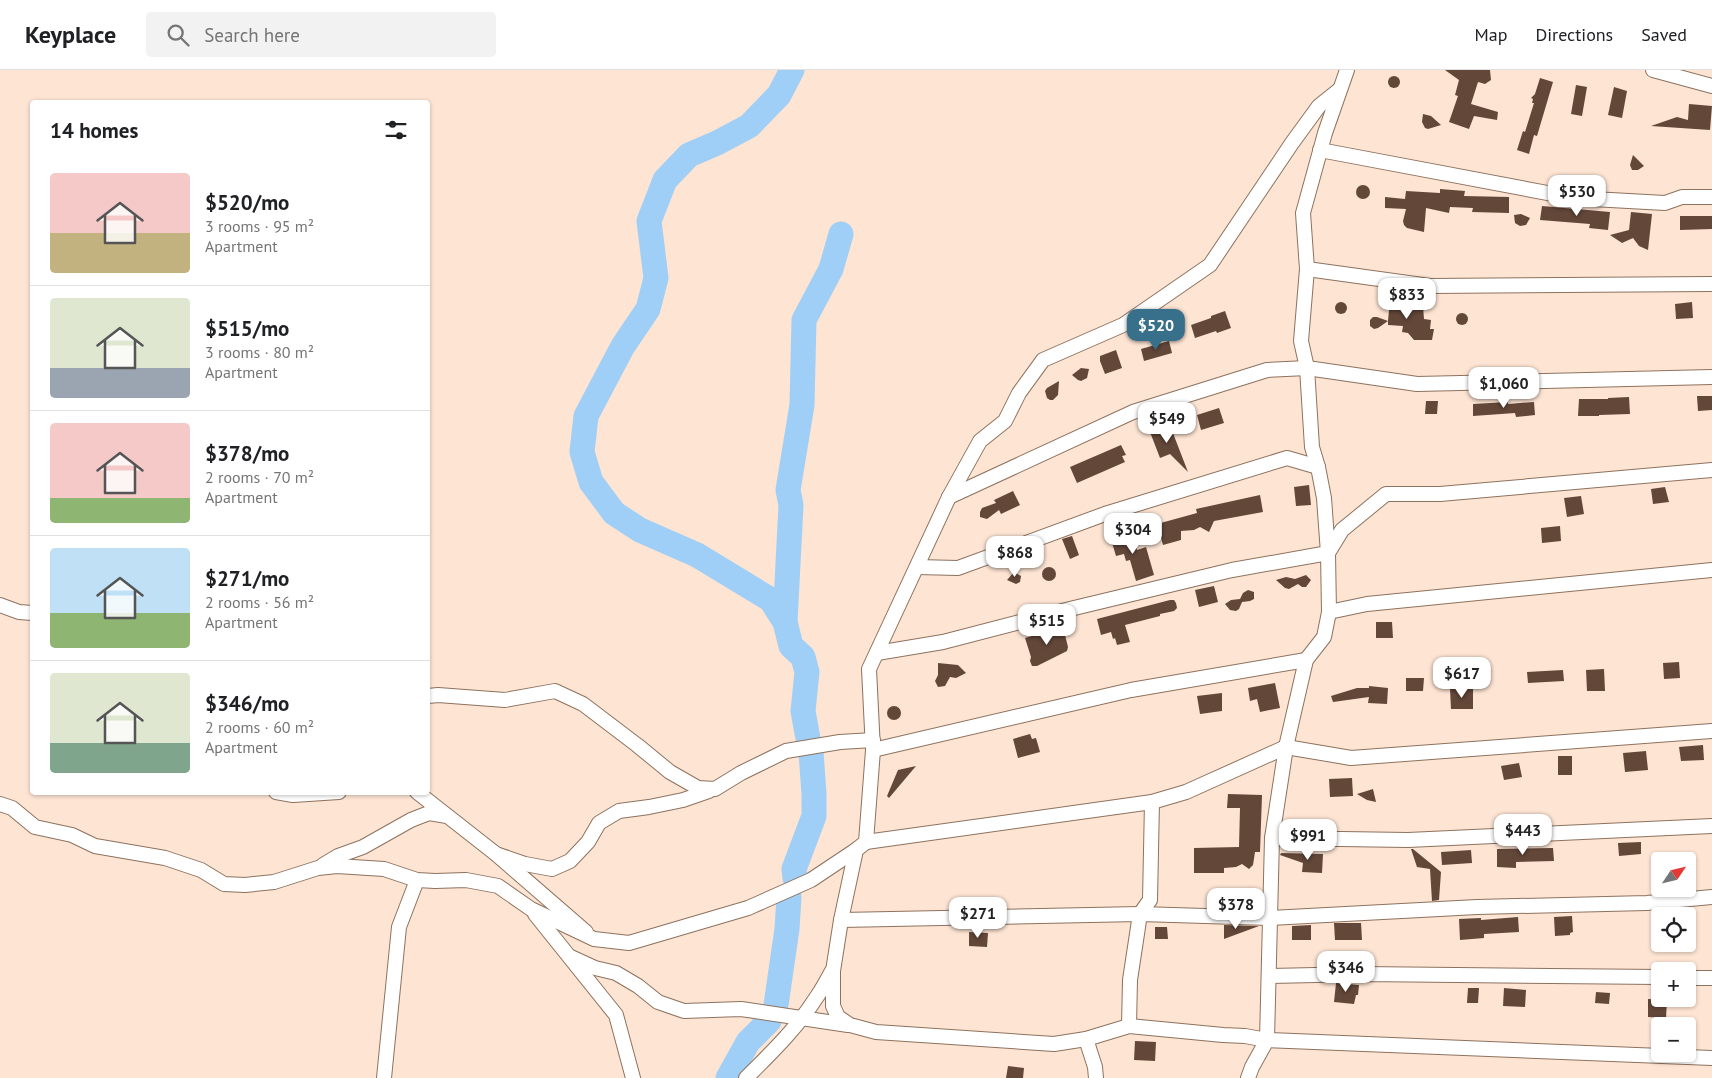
<!DOCTYPE html>
<html lang="en">
<head>
<meta charset="utf-8">
<style>
  body { margin:0; font-family:"PT Sans",sans-serif; background:#f2f2f2; color:#202124; height:100vh; display:flex; flex-direction:column; font-size:19px; white-space:nowrap }
  * { box-sizing:border-box; margin:0 }
  p { font-size:16px; color:#757577 }
  .icon { flex:none; width:28px; height:28px; fill:none; stroke:currentColor; stroke-width:2; stroke-linecap:round; stroke-linejoin:round }
  .map { position:relative; flex:1; overflow:hidden }
  .details { position:absolute; left:30px; top:30px; width:400px; height:695px; display:flex; flex-direction:column; background:#fff; border-radius:5px; box-shadow:0 1px 4px #0004 }
  .details>* { flex:none }
  .needle { width:32px; rotate:55deg }
  .fabs { position:absolute; left:1651px; top:782px; display:grid; gap:10px }
  .fabs a { display:grid; place-items:center; width:45px; height:45px; border-radius:5px; background:#fff; box-shadow:0 1px 4px #0004; font-size:25px }
  .price { position:absolute; translate:-50% -42px; padding:0 11px; border-radius:10px; background:#fff; color:#222; font-size:16px; line-height:32px; filter:drop-shadow(0 1px 2px #0008) }
  .price::after { content:''; position:absolute; left:50%; top:30px; width:15px; height:11px; margin-left:-8px; background:inherit; clip-path:polygon(0 0,100% 0,50% 100%) }
  .price.active { background:#386f8a; color:#fff }
  ul { padding:0; list-style:none }
  li { display:flex; align-items:center; gap:15px; height:125px; padding:0 20px }
  li+li { border-top:1px solid #e0e0e0 }
  li span { display:grid; place-items:center; flex:none; width:140px; height:100px; border-radius:5px; color:#555 }
  li>.icon { margin-inline-start:auto }
  span .icon { width:60px; height:60px; fill:#fffc; stroke-width:1 }
  li b { font-size:21px }
  h2 { display:flex; justify-content:space-between; align-items:center; height:60px; padding:0 20px; font-size:21px }
  header { display:flex; align-items:center; gap:30px; box-sizing:border-box; height:70px; padding:0 25px; background:#fff; border-bottom:1px solid #e0e0e0 }
  header strong { font-size:24px }
  nav { display:flex; gap:28px; margin-inline-start:auto; font-size:18px }
  .search { width:350px; height:45px; background:#f2f2f2; display:flex; align-items:center; gap:12px; box-sizing:border-box; padding:0 18px; border-radius:5px; color:#757577; font-size:19px }
  .map>svg:first-child { display:block }
  .lines { fill:none; stroke-linecap:round; stroke-linejoin:round }
  .river { stroke:#9fcff7; stroke-width:25 }
  .building { fill:#634739 }
  .minor-casing { stroke:#8d725e; stroke-width:16 }
  .minor { stroke:#fff; stroke-width:14 }
</style>
</head>
<body>
<header>
<strong>Keyplace</strong>
<div class="search"><svg class="icon" aria-label="search" viewBox="0 0 24 24"><circle cx="10" cy="10" r="6"/><path d="M15 15l6 6"/></svg>Search here</div>
<nav><a>Map</a><a>Directions</a><a>Saved</a></nav>
</header>
<div class="map">
<svg width="1712" height="1008" viewBox="0 0 1712 1008">
  <rect width="100%" height="100%" fill="#fde4d3"/>
  <g class="lines">
    <g class="river">
      <polyline points="792,0 779,25 749,56 717,73 689,85 665,110 649,151 656,208 648,239 623,276 586,346 582,382 591,412 614,443 640,460 697,485 771,530 785,552 791,576 803,587 807,602 803,641 809,674"/>
      <polyline points="785,552 791,435 788,420 802,335 804,250 831,199 841,164"/>
      <polyline points="795,808 794,799 814,746 814,724 811,682"/>
      <polyline points="776,935 787,859 789,827"/>
      <polyline points="728,1008 748,972 769,951"/>
    </g>
  </g>
  <g class="building">
    <polygon points="1445,0 1490,0 1491,10 1485,14 1478,12 1471,34 1498,42 1497,50 1474,46 1469,59 1449,52 1458,26 1455,25 1459,10"/>
    <circle cx="1394" cy="12" r="6"/>
    <polygon points="1540,8 1553,12 1537,66 1534,65 1529,84 1517,80 1523,61 1525,62 1534,33 1532,33 1533,29 1531,28 1535,24"/>
    <polygon points="1576,15 1587,17 1582,46 1571,44"/>
    <polygon points="1614,17 1627,21 1622,48 1608,45"/>
    <polygon points="1689,34 1712,36 1710,60 1651,56 1677,47 1688,50"/>
    <polygon points="1423,44 1431,46 1441,55 1428,59 1425,58 1422,52"/>
    <polygon points="1633,85 1644,96 1638,100 1632,100 1630,95"/>
    <circle cx="1363" cy="122" r="7"/>
    <polygon points="1440,119 1465,121 1464,126 1509,127 1509,143 1472,142 1473,138 1450,137 1449,143 1426,138 1424,162 1407,158 1404,155 1403,151 1406,139 1385,138 1385,127 1405,129 1406,121 1440,123"/>
    <polygon points="1542,136 1610,142 1608,160 1589,158 1590,154 1540,150"/>
    <polygon points="1631,142 1652,144 1648,180 1639,176 1633,168 1622,173 1610,165 1629,160"/>
    <polygon points="1521,144 1530,148 1526,155 1520,156 1515,153 1514,145"/>
    <polygon points="1680,146 1712,146 1712,159 1680,160"/>
    <polygon points="1390,230 1411,232 1411,235 1423,236 1424,249 1431,250 1430,259 1434,259 1432,270 1414,270 1408,263 1402,262 1403,256 1388,255 1388,251 1378,258 1374,259 1370,256 1370,250 1373,247 1377,247 1388,251"/>
    <circle cx="1341" cy="238" r="6"/>
    <polygon points="1692,232 1693,248 1676,249 1675,234"/>
    <polygon points="1225,241 1231,258 1217,263 1216,261 1195,268 1191,255 1211,248 1211,246"/>
    <circle cx="1462" cy="249" r="6"/>
    <polygon points="1169,271 1172,283 1144,291 1141,279"/>
    <polygon points="1116,280 1122,298 1105,304 1100,291 1100,286"/>
    <polygon points="1081,298 1089,299 1087,308 1081,311 1078,310 1072,305"/>
    <polygon points="1059,311 1058,325 1053,330 1050,330 1047,328 1045,321 1047,318"/>
    <polygon points="1697,326 1712,326 1712,340 1698,341"/>
    <polygon points="1629,327 1630,344 1599,345 1599,346 1578,346 1579,329 1608,329 1608,328"/>
    <polygon points="1426,331 1438,331 1437,344 1425,344"/>
    <polygon points="1508,332 1508,334 1534,332 1535,345 1516,347 1515,343 1473,346 1473,334"/>
    <polygon points="1219,338 1224,353 1201,360 1197,345"/>
    <polygon points="1169,354 1171,358 1188,402 1170,384 1160,388 1150,362"/>
    <polygon points="1121,375 1126,385 1122,386 1125,392 1077,413 1070,397"/>
    <polygon points="1309,415 1311,435 1296,436 1294,417"/>
    <polygon points="1665,417 1669,432 1653,434 1651,419"/>
    <polygon points="1013,421 1020,435 1001,444 999,440 987,449 980,447 980,442 982,438 996,433 994,430"/>
    <polygon points="1260,425 1263,442 1214,451 1209,462 1200,457 1194,460 1181,461 1181,470 1163,475 1157,454 1197,443 1196,439"/>
    <polygon points="1581,426 1584,444 1567,447 1564,428"/>
    <polygon points="1560,456 1561,471 1542,473 1541,458"/>
    <polygon points="1131,460 1137,480 1146,477 1154,505 1136,511 1130,490 1126,491 1124,484 1116,486 1110,466"/>
    <polygon points="1072,466 1079,485 1070,489 1062,469"/>
    <circle cx="1049" cy="504" r="7"/>
    <polygon points="1014,502 1021,506 1020,512 1016,514 1007,510"/>
    <polygon points="1306,505 1311,510 1306,517 1302,517 1298,514 1289,519 1285,518 1276,510 1286,507 1295,509"/>
    <polygon points="1214,516 1218,532 1199,537 1195,520"/>
    <polygon points="1248,520 1254,522 1254,529 1250,531 1242,532 1239,539 1236,541 1230,540 1225,534 1231,530 1240,529 1243,523"/>
    <polygon points="1170,530 1174,530 1176,533 1177,538 1174,541 1160,544 1160,546 1125,555 1130,572 1117,575 1115,568 1113,569 1111,562 1101,565 1097,549"/>
    <polygon points="1376,552 1392,552 1393,568 1376,568"/>
    <polygon points="1063,557 1068,577 1067,581 1037,596 1032,596 1030,591 1031,587 1025,568"/>
    <polygon points="1679,592 1680,608 1664,609 1663,593"/>
    <polygon points="938,593 958,595 966,603 956,608 950,607 945,616 938,617 935,611 938,605"/>
    <polygon points="1604,599 1605,621 1587,621 1586,600"/>
    <polygon points="1563,600 1564,611 1528,613 1527,602"/>
    <polygon points="1406,608 1424,608 1423,621 1406,621"/>
    <polygon points="1275,613 1280,638 1260,642 1257,629 1250,631 1248,618"/>
    <polygon points="1369,616 1388,618 1387,634 1368,633 1369,627 1333,632 1331,626 1357,618 1369,618"/>
    <polygon points="1450,619 1473,619 1473,639 1451,639"/>
    <polygon points="1222,623 1222,641 1200,644 1197,626"/>
    <circle cx="894" cy="643" r="7"/>
    <polygon points="1030,664 1032,669 1036,668 1040,682 1018,688 1013,669"/>
    <polygon points="1703,675 1704,690 1681,691 1679,677"/>
    <polygon points="1646,681 1648,700 1625,702 1623,683"/>
    <rect x="1558" y="686" width="14" height="19"/>
    <polygon points="1519,693 1522,707 1504,710 1501,696"/>
    <polygon points="916,696 889,728 887,726 898,700"/>
    <polygon points="1352,708 1353,726 1330,727 1329,709"/>
    <polygon points="1373,719 1376,732 1367,730 1357,724"/>
    <polygon points="1228,724 1262,725 1260,782 1255,782 1253,795 1249,799 1242,794 1236,797 1224,798 1224,803 1194,803 1194,778 1239,777 1240,738 1227,738"/>
    <polygon points="1641,772 1641,784 1619,786 1618,773"/>
    <polygon points="1553,778 1554,791 1516,792 1516,798 1497,797 1497,779"/>
    <polygon points="1411,779 1413,779 1441,802 1439,830 1432,831 1430,799 1417,797"/>
    <polygon points="1471,780 1472,793 1442,795 1441,782"/>
    <polygon points="1281,783 1323,784 1322,803 1302,802 1303,793 1280,785"/>
    <polygon points="1572,846 1573,862 1570,863 1570,865 1555,866 1554,847"/>
    <polygon points="1518,847 1519,862 1484,864 1484,868 1460,870 1459,849 1481,848 1481,850"/>
    <polygon points="1334,853 1361,853 1362,870 1335,870"/>
    <polygon points="1224,855 1259,856 1224,869"/>
    <polygon points="1311,855 1311,870 1292,870 1292,856"/>
    <polygon points="1155,857 1167,857 1168,869 1155,869"/>
    <polygon points="969,862 988,863 987,877 969,876"/>
    <polygon points="1336,913 1359,915 1358,925 1356,925 1354,934 1334,932"/>
    <polygon points="1468,918 1479,918 1478,933 1467,933"/>
    <polygon points="1504,918 1526,920 1525,937 1503,936"/>
    <polygon points="1596,922 1610,923 1609,934 1595,933"/>
    <polygon points="1648,929 1667,930 1666,948 1648,947"/>
    <polygon points="1135,971 1156,972 1155,991 1134,990"/>
    <polygon points="1008,996 1024,998 1023,1008 1006,1008"/>
  </g>
  <g class="lines">
    <defs>
      <g id="minor">
        <polyline points="1653,0 1712,16"/>
        <polyline points="1339,20 1319,36 1292,73 1210,195 1123,255 1043,290 1019,323 1005,351 980,371 949,427 869,599 873,680 866,772 856,780 841,850 833,901 833,936 838,947 850,955 876,962 1054,974 1086,969 1129,956 1223,965 1245,966 1267,970 1712,988"/>
        <polyline points="1320,80 1574,128 1665,133 1682,127 1712,127"/>
        <polyline points="1307,199 1430,216 1712,214"/>
        <polyline points="949,427 1133,342 1267,300 1307,298 1417,314 1712,307"/>
        <polyline points="917,497 958,498 1105,444 1287,388 1318,397"/>
        <polyline points="0,535 19,542 32,543"/>
        <polyline points="1329,542 1367,534 1712,500"/>
        <polyline points="877,583 943,572 1070,539 1232,500 1328,483 1342,460 1386,424 1440,424 1712,400"/>
        <polyline points="428,626 438,625 505,630 555,621 583,634 637,675 670,702 698,718 715,719 741,703 786,681 840,672 873,670"/>
        <polyline points="873,680 1131,620 1306,590"/>
        <polyline points="276,722 293,725 339,722"/>
        <polyline points="417,722 496,784 586,862"/>
        <polyline points="0,734 12,738 35,757 72,765 95,776 165,788 201,800 224,814 245,815 274,812 318,798 337,796 384,799 417,810 435,811 466,810 498,816 531,839 594,869 629,873 748,838 811,810 856,780"/>
        <polyline points="1272,768 1408,770 1712,756"/>
        <polyline points="866,772 1152,732 1186,722 1286,677 1351,688 1712,661"/>
        <polyline points="496,784 525,794 552,799 570,791 588,772 599,753 619,741 649,737 683,730 709,721"/>
        <polyline points="323,795 338,786 363,777 411,750 429,743 447,746"/>
        <polyline points="535,844 616,945 633,1008"/>
        <polyline points="841,850 1140,844 1270,848 1477,837 1647,833 1712,827"/>
        <polyline points="571,887 595,898 616,903 638,916 658,932 684,941 741,939 848,955"/>
        <polyline points="1269,906 1362,904 1660,907"/>
        <polyline points="1688,908 1712,908"/>
        <polyline points="1129,956 1130,910 1140,844 1150,830 1152,732"/>
        <polyline points="1086,969 1095,997 1096,1008"/>
        <polyline points="384,1008 399,857 417,810"/>
        <path d="M746 1008C771 983 797 958 816 928 822 920 827 910 832 901"/>
        <polyline points="1248,1008 1252,997 1267,970 1272,768 1286,677 1306,590 1324,567 1329,542 1328,483 1324,428 1318,397 1312,377 1307,298 1301,271 1307,199 1303,143 1325,63 1347,0"/>
      </g>
    </defs>
    <use href="#minor" class="minor-casing"/>
    <use href="#minor" class="minor"/>
  </g>
</svg>
<div class="fabs">
<a><svg class="needle" viewBox="-14 -14 28 28"><path d="M0-13l5 13h-10z" fill="#e53935"/><path d="M0 13l5-13h-10z" fill="#757577"/></svg></a>
<a><svg class="icon" aria-label="locate" viewBox="0 0 24 24"><circle cx="12" cy="12" r="6"/><path d="M12 2v4M12 18v4M2 12h4M18 12h4"/></svg></a>
<a>+</a>
<a>−</a>
</div>
<b class="price" style="left:1577px;top:147px">$530</b>
<b class="price" style="left:1407px;top:250px">$833</b>
<b class="price active" style="left:1156px;top:281px">$520</b>
<b class="price" style="left:1504px;top:339px">$1,060</b>
<b class="price" style="left:1167px;top:374px">$549</b>
<b class="price" style="left:1133px;top:485px">$304</b>
<b class="price" style="left:1015px;top:508px">$868</b>
<b class="price" style="left:1047px;top:576px">$515</b>
<b class="price" style="left:1462px;top:629px">$617</b>
<b class="price" style="left:1523px;top:786px">$443</b>
<b class="price" style="left:1308px;top:791px">$991</b>
<b class="price" style="left:1236px;top:860px">$378</b>
<b class="price" style="left:978px;top:869px">$271</b>
<b class="price" style="left:1346px;top:923px">$346</b>
<section class="details">
<h2>14 homes<svg class="icon" aria-label="filters" viewBox="0 0 24 24"><path d="M4 7h16M4 17h16"/><circle cx="9" cy="7" r="2"/><circle cx="15" cy="17" r="2"/></svg></h2>
<ul>
<li><span style="background:linear-gradient(#f6c9c9 60%,#c2b280 0)"><svg class="icon" aria-label="home" viewBox="0 0 24 24"><path d="M3 11l9-7 9 7M6 9v11h12V9"/></svg></span><div><b>$520/mo</b><p>3 rooms · 95 m²</p><p>Apartment</p></div></li>
<li><span style="background:linear-gradient(#dfe7d0 70%,#9aa5b1 0)"><svg class="icon" aria-label="home" viewBox="0 0 24 24"><path d="M3 11l9-7 9 7M6 9v11h12V9"/></svg></span><div><b>$515/mo</b><p>3 rooms · 80 m²</p><p>Apartment</p></div></li>
<li><span style="background:linear-gradient(#f6c9c9 75%,#8fb573 0)"><svg class="icon" aria-label="home" viewBox="0 0 24 24"><path d="M3 11l9-7 9 7M6 9v11h12V9"/></svg></span><div><b>$378/mo</b><p>2 rooms · 70 m²</p><p>Apartment</p></div></li>
<li><span style="background:linear-gradient(#bfe0f5 65%,#8fb573 0)"><svg class="icon" aria-label="home" viewBox="0 0 24 24"><path d="M3 11l9-7 9 7M6 9v11h12V9"/></svg></span><div><b>$271/mo</b><p>2 rooms · 56 m²</p><p>Apartment</p></div></li>
<li><span style="background:linear-gradient(#dfe7d0 70%,#7fa58c 0)"><svg class="icon" aria-label="home" viewBox="0 0 24 24"><path d="M3 11l9-7 9 7M6 9v11h12V9"/></svg></span><div><b>$346/mo</b><p>2 rooms · 60 m²</p><p>Apartment</p></div></li>
</ul>
</section>
</div>
</body>
</html>
